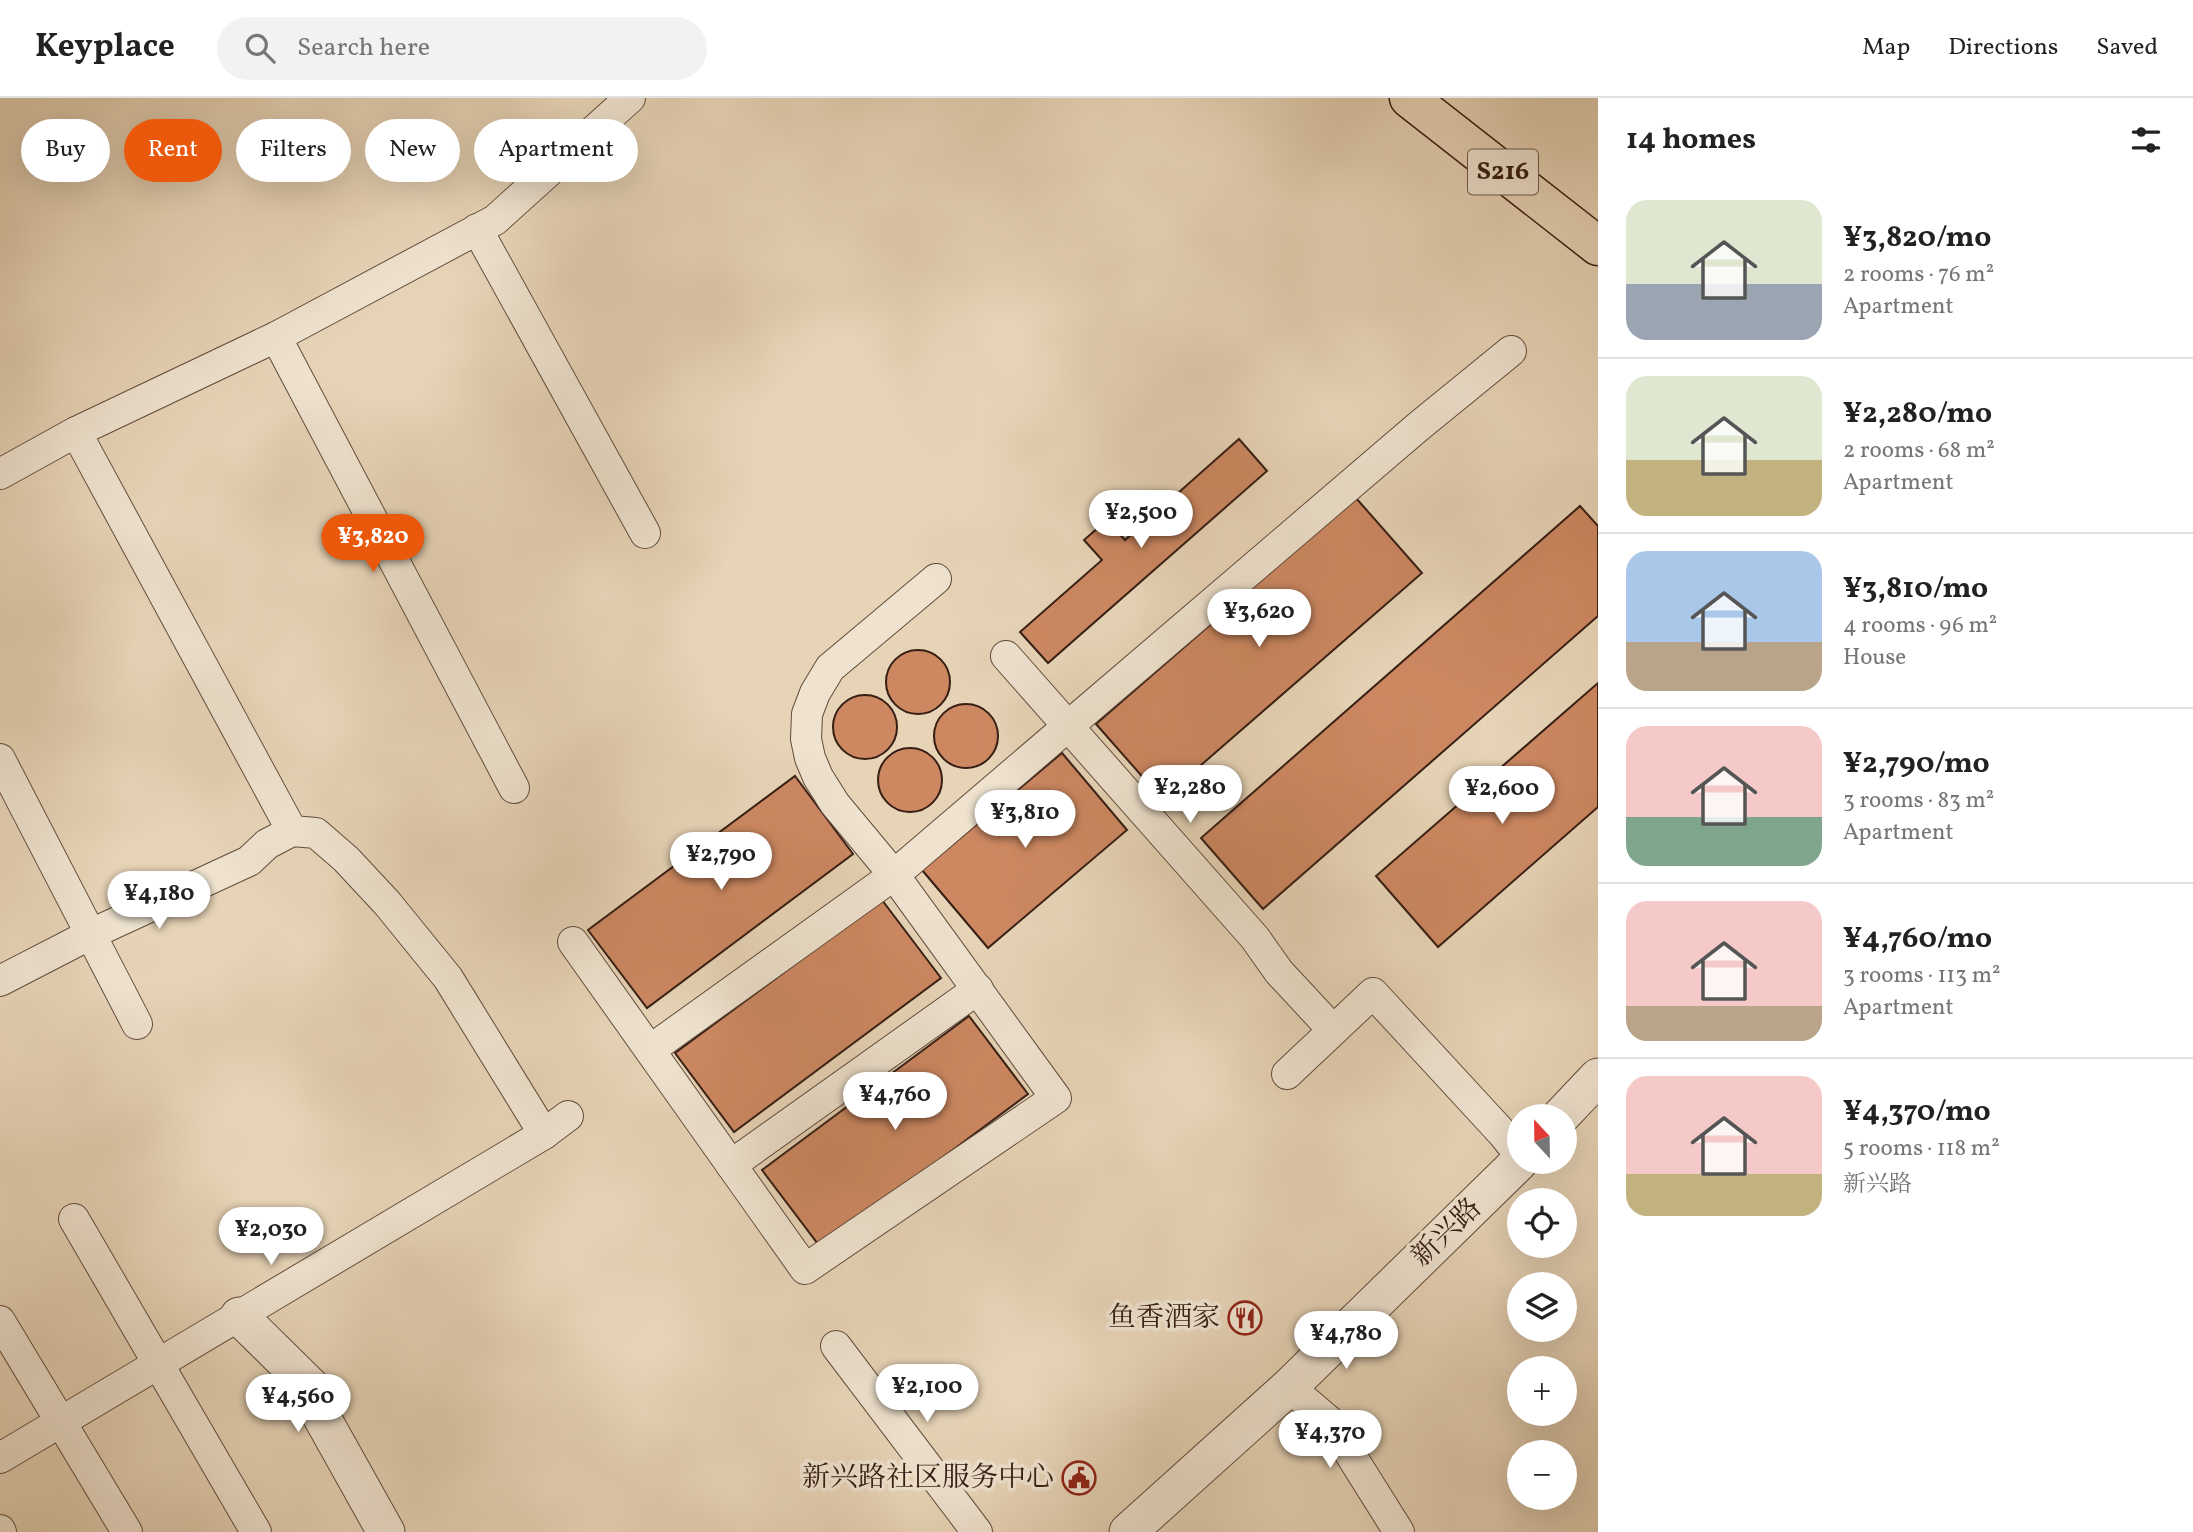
<!DOCTYPE html>
<html lang="en">
<head>
<meta charset="utf-8">
<style>
  body { margin:0; font-family:Vollkorn,"Noto Serif SC",serif; background:#f2f2f2; color:#222; height:100vh; display:flex; flex-direction:column; font-size:26px; white-space:nowrap }
  * { box-sizing:border-box; margin:0 }
  p { font-size:23px; color:#767676 }
  .icon { flex:none; width:38px; height:38px; fill:none; stroke:currentColor; stroke-width:2; stroke-linecap:round; stroke-linejoin:round }
  .map { position:relative; flex:1; overflow:hidden }
  .panel { display:flex; flex-direction:column; background:#fff; width:595px }
  .panel>* { flex:none }
  .banner { position:absolute; left:21px; top:21px; width:665px; height:63px; display:flex; gap:14px }
  .needle { width:46px; rotate:338deg }
  .controls { position:absolute; left:1507px; top:1006px; display:grid; gap:14px }
  .controls a { display:grid; place-items:center; width:70px; height:70px; border-radius:50%; background:#fff; box-shadow:0 7px 28px #0002; font-size:35px }
  .price { position:absolute; translate:-50% -60px; padding:0 16px; border-radius:24px; background:#fff; color:#222; font-size:23px; line-height:46px; filter:drop-shadow(0 2px 4px #0008) }
  .price::after { content:''; position:absolute; left:50%; top:42px; width:21px; height:16px; margin-left:-10px; background:inherit; clip-path:polygon(0 0,100% 0,50% 100%) }
  .price.active { background:#ea580c; color:#fff }
  ul { padding:0; list-style:none }
  li { display:flex; align-items:center; gap:21px; height:175px; padding:0 28px }
  li+li { border-top:2px solid #e0e0e0 }
  li span { display:grid; place-items:center; flex:none; width:196px; height:140px; border-radius:21px; color:#555 }
  li>.icon { margin-inline-start:auto }
  span .icon { width:84px; height:84px; fill:#fffc; stroke-width:1 }
  li b { font-size:30px }
  h2 { display:flex; justify-content:space-between; align-items:center; height:84px; padding:0 28px; font-size:30px }
  .pill { padding:0 24px; border-radius:32px; background:#fff; box-shadow:0 7px 28px #0002; font-size:24px; line-height:63px }
  .pill.active { background:#ea580c; color:#fff }
  header { display:flex; align-items:center; gap:42px; box-sizing:border-box; height:98px; padding:0 35px; background:#fff; border-bottom:2px solid #e0e0e0 }
  header strong { font-size:33px }
  nav { display:flex; gap:38px; margin-inline-start:auto; font-size:24px }
  .search { width:490px; height:63px; background:#f2f2f2; display:flex; align-items:center; gap:18px; box-sizing:border-box; padding:0 24px; border-radius:38px; color:#767676; font-size:26px }
  main { display:flex; flex:1; min-height:0 }
  .map>svg:first-child { display:block }
  .building { fill:#cd8862; stroke:#361e14; stroke-width:2 }
  .lines { fill:none; stroke-linecap:round; stroke-linejoin:round }
  .minor-casing { stroke:#624c3d; stroke-width:32 }
  .tertiary-casing { stroke:#624c3d; stroke-width:39 }
  .primary-casing { stroke:#361e14; stroke-width:41 }
  .minor { stroke:#efe3d0; stroke-width:30 }
  .tertiary { stroke:#efe3d0; stroke-width:37 }
  .primary { stroke:#e7d4b7; stroke-width:38 }
  .labels { text-anchor:middle; dominant-baseline:central; stroke-width:7; stroke-linejoin:round; paint-order:stroke }
  .shield { fill:#efe3d0; stroke:#6e594c; stroke-width:2 }
  .shield-label { font-size:26px; font-weight:bold; fill:#361e14 }
  .street-label { font-size:28px; fill:#361e14; stroke:#efe3d0 }
  .poi-label { font-size:28px; fill:#361e14; stroke:#efe3d0; text-anchor:end }
</style>
</head>
<body>
<header>
<strong>Keyplace</strong>
<div class="search"><svg class="icon" aria-label="search" viewBox="0 0 24 24"><circle cx="10" cy="10" r="6"/><path d="M15 15l6 6"/></svg>Search here</div>
<nav><a>Map</a><a>Directions</a><a>Saved</a></nav>
</header>
<main>
<div class="map">
<svg width="1598" height="1434" viewBox="0 0 1598 1434">
  <rect width="100%" height="100%" fill="#e7d4b7"/>
  <filter id="stains"><feTurbulence type="fractalNoise" baseFrequency=".00286" numOctaves="4"/><feColorMatrix values="0 0 0 0 .2 0 0 0 0 .09 0 0 0 0 .02 0 0 0 .5 -.17"/></filter>
  <radialGradient id="worn" r=".72"><stop offset=".6" stop-color="#630" stop-opacity="0"/><stop offset="1" stop-color="#630" stop-opacity=".3"/></radialGradient>
  <g class="building">
    <polygon points="1239,341 1267,373 1048,565 1020,534 1102,462 1084,442 1107,422 1125,442"/>
    <polygon points="1356,400 1422,475 1162,701 1096,626"/>
    <polygon points="1580,408 1598,428 1598,518 1263,811 1201,740"/>
    <circle cx="918" cy="584" r="32"/>
    <polygon points="1598,585 1598,709 1438,849 1376,778"/>
    <circle cx="865" cy="629" r="32"/>
    <circle cx="966" cy="638" r="32"/>
    <circle cx="910" cy="682" r="32"/>
    <polygon points="1062,655 1127,732 988,850 922,772"/>
    <polygon points="795,678 853,756 647,910 588,832"/>
    <polygon points="882,802 941,880 734,1034 675,955"/>
    <polygon points="969,918 1028,996 821,1150 762,1072"/>
  </g>
  <g class="lines">
    <defs>
      <g id="minor">
        <polyline points="477,131 645,435"/>
        <polyline points="276,239 514,690"/>
        <polyline points="76,334 292,733 316,735 346,761 387,805 448,880 544,1036"/>
        <polyline points="0,376 76,334 276,239 495,122 630,0"/>
        <polyline points="1006,558 1255,840 1279,874 1333,932"/>
        <polyline points="0,661 137,926"/>
        <polyline points="573,844 805,1171 1056,1000 894,777 835,706 818,679 810,660 806,641 807,616 815,595 830,570 936,481"/>
        <polyline points="0,883 91,836 249,763 267,746 292,733"/>
        <polyline points="650,952 894,777 1419,328 1511,253"/>
        <polyline points="1287,976 1373,895 1503,1036 1519,1056"/>
        <polyline points="731,1067 978,891"/>
        <polyline points="74,1121 256,1434"/>
        <polyline points="0,1223 127,1434"/>
        <polyline points="836,1248 977,1434"/>
        <polyline points="1289,1289 1330,1324 1399,1434"/>
        <polyline points="0,1360 544,1036 568,1018"/>
        <polyline points="0,1432 1,1434"/>
      </g>
      <g id="tertiary">
        <polyline points="1561,1018 1598,979"/>
        <polyline points="239,1218 312,1290 320,1316 386,1434"/>
        <polyline points="1128,1434 1289,1289 1519,1064"/>
      </g>
      <polyline id="primary" points="1409,0 1598,148"/>
    </defs>
    <use href="#minor" class="minor-casing"/>
    <use href="#tertiary" class="tertiary-casing"/>
    <use href="#primary" class="primary-casing"/>
    <use href="#minor" class="minor"/>
    <use href="#tertiary" class="tertiary"/>
    <use href="#primary" class="primary"/>
  </g>
  <defs>
    <symbol id="restaurant-ring" viewBox="-11 -11 22 22"><circle r="9.5" fill="#efe3d0" stroke="#8f2418" stroke-width="1.5"/><path d="M-5-6h1v4h1v-4h1v4h1v-4h1v5L-1.5 .5V6h-2V.5L-5-1ZM5-6V6H3V1.5H1.5Q1.5-4 5-6Z" fill="#8f2418"/></symbol>
    <symbol id="civic-ring" viewBox="-11 -11 22 22"><circle r="9.5" fill="#efe3d0" stroke="#8f2418" stroke-width="1.5"/><path d="M-.6-6.5H3V-4.5H.6V-3L4-1V1h2V6H-6V1h2V-1L-.6-3ZM-1.2 2.5V6h2.4V2.5Z" fill="#8f2418"/></symbol>
  </defs>
  <g fill-rule="evenodd">
    <use href="#restaurant-ring" x="1226" y="1201" width="38" height="38"/>
    <use href="#civic-ring" x="1060" y="1361" width="38" height="38"/>
  </g>
  <g class="labels">
    <rect class="shield" x="1468" y="51.5" width="70" height="45" rx="5"/>
    <g class="shield-label">
      <text x="1503" y="74">S216</text>
    </g>
    <g class="street-label">
      <text transform="translate(1447 1135) rotate(-44)">新兴路</text>
    </g>
    <g class="poi-label">
      <text x="1220" y="1220">鱼香酒家</text>
      <text x="1054" y="1380">新兴路社区服务中心</text>
    </g>
  </g>
  <rect width="100%" height="100%" filter="url(#stains)"/>
  <rect width="100%" height="100%" fill="url(#worn)"/>
</svg>
<div class="controls">
<a><svg class="needle" viewBox="-14 -14 28 28"><path d="M0-13l5 13h-10z" fill="#e53935"/><path d="M0 13l5-13h-10z" fill="#767676"/></svg></a>
<a><svg class="icon" aria-label="locate" viewBox="0 0 24 24"><circle cx="12" cy="12" r="6"/><path d="M12 2v4M12 18v4M2 12h4M18 12h4"/></svg></a>
<a><svg class="icon" aria-label="layers" viewBox="0 0 24 24"><path d="M12 4l9 5-9 5-9-5zM3 14l9 5 9-5"/></svg></a>
<a>+</a>
<a>−</a>
</div>
<b class="price" style="left:1141px;top:452px">¥2,500</b>
<b class="price active" style="left:373px;top:476px">¥3,820</b>
<b class="price" style="left:1259px;top:551px">¥3,620</b>
<b class="price" style="left:1190px;top:727px">¥2,280</b>
<b class="price" style="left:1502px;top:728px">¥2,600</b>
<b class="price" style="left:1025px;top:752px">¥3,810</b>
<b class="price" style="left:721px;top:794px">¥2,790</b>
<b class="price" style="left:159px;top:833px">¥4,180</b>
<b class="price" style="left:895px;top:1034px">¥4,760</b>
<b class="price" style="left:271px;top:1169px">¥2,030</b>
<b class="price" style="left:1346px;top:1273px">¥4,780</b>
<b class="price" style="left:927px;top:1326px">¥2,100</b>
<b class="price" style="left:298px;top:1336px">¥4,560</b>
<b class="price" style="left:1330px;top:1372px">¥4,370</b>
<div class="banner">
<a class="pill">Buy</a>
<a class="pill active">Rent</a>
<a class="pill">Filters</a>
<a class="pill">New</a>
<a class="pill">Apartment</a>
</div>
</div>
<section class="panel">
<h2>14 homes<svg class="icon" aria-label="filters" viewBox="0 0 24 24"><path d="M4 7h16M4 17h16"/><circle cx="9" cy="7" r="2"/><circle cx="15" cy="17" r="2"/></svg></h2>
<ul>
<li><span style="background:linear-gradient(#dfe7d0 60%,#9aa5b1 0)"><svg class="icon" aria-label="home" viewBox="0 0 24 24"><path d="M3 11l9-7 9 7M6 9v11h12V9"/></svg></span><div><b>¥3,820/mo</b><p>2 rooms · 76 m²</p><p>Apartment</p></div></li>
<li><span style="background:linear-gradient(#dfe7d0 60%,#c2b280 0)"><svg class="icon" aria-label="home" viewBox="0 0 24 24"><path d="M3 11l9-7 9 7M6 9v11h12V9"/></svg></span><div><b>¥2,280/mo</b><p>2 rooms · 68 m²</p><p>Apartment</p></div></li>
<li><span style="background:linear-gradient(#a9c7e8 65%,#b9a48a 0)"><svg class="icon" aria-label="home" viewBox="0 0 24 24"><path d="M3 11l9-7 9 7M6 9v11h12V9"/></svg></span><div><b>¥3,810/mo</b><p>4 rooms · 96 m²</p><p>House</p></div></li>
<li><span style="background:linear-gradient(#f6c9c9 65%,#7fa58c 0)"><svg class="icon" aria-label="home" viewBox="0 0 24 24"><path d="M3 11l9-7 9 7M6 9v11h12V9"/></svg></span><div><b>¥2,790/mo</b><p>3 rooms · 83 m²</p><p>Apartment</p></div></li>
<li><span style="background:linear-gradient(#f6c9c9 75%,#b9a48a 0)"><svg class="icon" aria-label="home" viewBox="0 0 24 24"><path d="M3 11l9-7 9 7M6 9v11h12V9"/></svg></span><div><b>¥4,760/mo</b><p>3 rooms · 113 m²</p><p>Apartment</p></div></li>
<li><span style="background:linear-gradient(#f6c9c9 70%,#c2b280 0)"><svg class="icon" aria-label="home" viewBox="0 0 24 24"><path d="M3 11l9-7 9 7M6 9v11h12V9"/></svg></span><div><b>¥4,370/mo</b><p>5 rooms · 118 m²</p><p>新兴路</p></div></li>
</ul>
</section>
</main>
</body>
</html>
